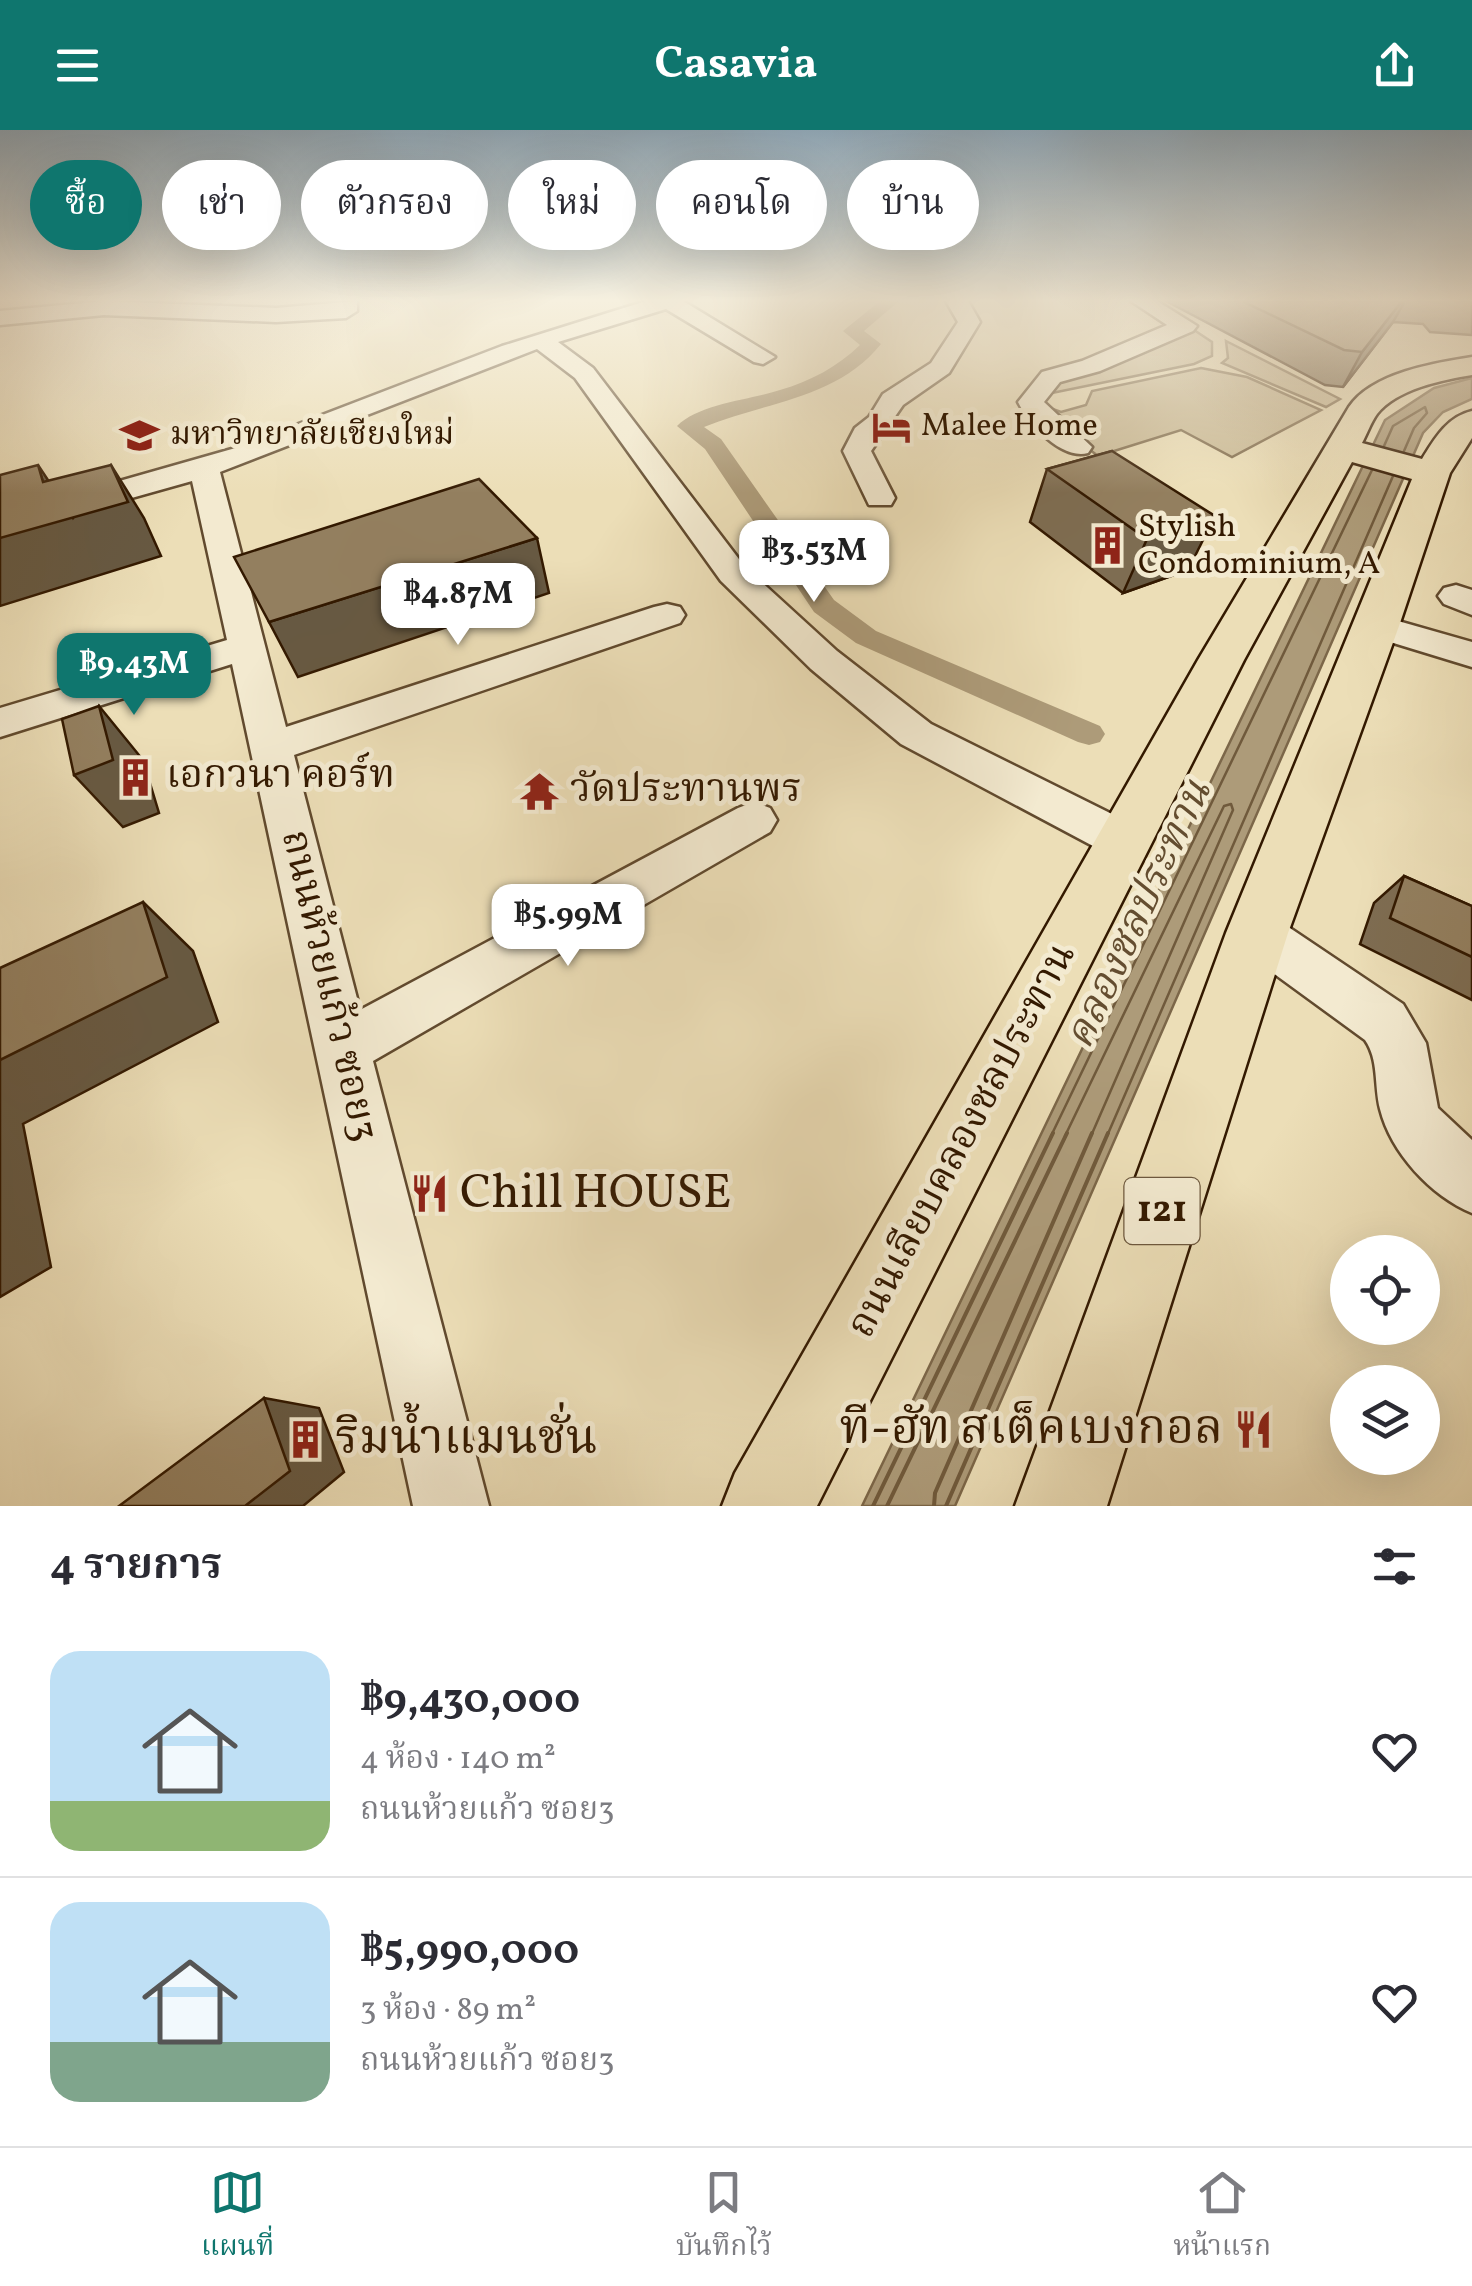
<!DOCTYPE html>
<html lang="th">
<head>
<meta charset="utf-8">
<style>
  body { margin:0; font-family:Vollkorn,"Noto Serif Thai",serif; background:#f7f7f7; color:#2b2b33; height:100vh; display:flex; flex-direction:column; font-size:38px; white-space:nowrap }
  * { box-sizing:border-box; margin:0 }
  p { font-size:32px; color:#7c7c81 }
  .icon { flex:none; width:55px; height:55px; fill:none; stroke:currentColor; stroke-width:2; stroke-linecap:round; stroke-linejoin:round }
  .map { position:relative; height:1376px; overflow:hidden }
  .sheet { display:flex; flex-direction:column; background:#fff; flex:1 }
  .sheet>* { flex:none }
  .guide { position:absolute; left:30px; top:30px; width:1412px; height:90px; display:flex; gap:20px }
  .fabs { position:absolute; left:1330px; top:1105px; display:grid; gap:20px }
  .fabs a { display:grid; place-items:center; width:110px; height:110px; border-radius:50%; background:#fff; box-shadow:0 10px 40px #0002; font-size:50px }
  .price { position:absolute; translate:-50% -85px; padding:0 22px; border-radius:20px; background:#fff; color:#222; font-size:32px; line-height:65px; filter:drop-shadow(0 2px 5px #0008) }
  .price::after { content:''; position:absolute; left:50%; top:60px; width:30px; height:22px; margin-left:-15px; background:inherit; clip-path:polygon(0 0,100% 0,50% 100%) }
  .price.current { background:#0f766e; color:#fff }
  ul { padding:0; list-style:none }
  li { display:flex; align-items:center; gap:30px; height:250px; padding:0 50px }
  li+li { border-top:2px solid #e1e1e2 }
  li span { display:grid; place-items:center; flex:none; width:280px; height:200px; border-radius:30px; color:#555 }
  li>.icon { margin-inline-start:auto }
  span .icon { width:120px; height:120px; fill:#fffc; stroke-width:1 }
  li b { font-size:42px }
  h2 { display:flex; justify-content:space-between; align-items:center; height:120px; padding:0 50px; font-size:42px }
  .chip { padding:0 35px; border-radius:45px; background:#fff; box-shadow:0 10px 40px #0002; font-size:35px; line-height:90px }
  .chip.current { background:#0f766e; color:#fff }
  header { display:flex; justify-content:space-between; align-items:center; height:130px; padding:0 50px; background:#0f766e; color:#fff; font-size:45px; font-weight:700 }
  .menu { display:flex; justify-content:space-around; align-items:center; height:140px; border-top:2px solid #e1e1e2; background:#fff; font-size:28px; color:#7c7c81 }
  .menu a { display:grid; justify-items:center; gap:5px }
  .menu .current { color:#0f766e }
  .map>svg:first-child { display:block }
  .green { fill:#cdbd98; stroke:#806b4c; stroke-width:2.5 }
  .water { fill:#ad9b79; stroke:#7c6749; stroke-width:2.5 }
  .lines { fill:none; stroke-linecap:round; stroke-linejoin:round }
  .shore-far1 { stroke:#705a3c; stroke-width:2.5 }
  .shore { stroke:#705a3c; stroke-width:4 }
  .canal { fill:#ad9b79; fill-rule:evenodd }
  .minor-casing { stroke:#614a2e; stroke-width:5 }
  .major-casing { stroke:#331900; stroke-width:5 }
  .minor { fill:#f3ead0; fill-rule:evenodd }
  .major { fill:#ecdeb7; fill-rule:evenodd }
  .wall { fill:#7e6d52; stroke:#331900; stroke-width:2.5 }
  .shaded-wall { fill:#675942; stroke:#331900; stroke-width:2.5 }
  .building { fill:#937f5f; stroke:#331900; stroke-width:2.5 }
  .labels { text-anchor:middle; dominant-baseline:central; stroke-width:10; stroke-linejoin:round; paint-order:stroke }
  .far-poi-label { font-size:32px; fill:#331900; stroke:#f3ead0; text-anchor:start }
  .shield { fill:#f3ead0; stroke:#6d583e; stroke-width:2.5 }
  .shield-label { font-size:38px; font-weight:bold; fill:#331900 }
  .poi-label { font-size:40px; fill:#331900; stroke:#f3ead0; text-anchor:start }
  .street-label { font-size:40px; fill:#331900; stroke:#f3ead0 }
  .water-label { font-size:42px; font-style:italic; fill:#644d30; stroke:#f3ead0 }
  .near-poi-label { font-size:48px; fill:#331900; stroke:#f3ead0; text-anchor:start }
</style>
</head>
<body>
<header><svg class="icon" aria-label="menu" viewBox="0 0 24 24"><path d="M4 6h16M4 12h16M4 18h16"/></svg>Casavia<svg class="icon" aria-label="share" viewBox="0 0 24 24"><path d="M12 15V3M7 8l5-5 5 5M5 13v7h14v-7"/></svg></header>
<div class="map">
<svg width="1472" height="1376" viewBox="0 0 1472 1376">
  <rect width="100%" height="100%" fill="#ecdeb7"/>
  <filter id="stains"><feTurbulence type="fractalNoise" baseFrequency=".002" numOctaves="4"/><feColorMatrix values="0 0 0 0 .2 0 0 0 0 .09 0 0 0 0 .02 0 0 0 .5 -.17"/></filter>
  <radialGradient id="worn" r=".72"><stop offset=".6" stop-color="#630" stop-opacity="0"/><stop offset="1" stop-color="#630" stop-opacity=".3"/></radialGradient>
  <g class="green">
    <polygon points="1191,198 1212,212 1212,226 1194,234 1047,264 1065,244"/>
    <polygon points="1226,211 1340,269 1326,277 1222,233 1228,228"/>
    <polygon points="1201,238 1247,247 1321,280 1232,327 1181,300 1098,326 1044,284 1042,275 1061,282 1086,275 1092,261"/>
  </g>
  <polygon class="water" points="1472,248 1472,269 1443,282 1423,303 955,1376 862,1376 1385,290 1434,258"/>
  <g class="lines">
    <g class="shore-far1">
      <polyline points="1384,316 1393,296 1425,277 1427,283 1414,298 1404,321"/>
      <polyline points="1051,1006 1372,340"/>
      <polyline points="1065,1006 1224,676 1231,674 1233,680 1091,1006"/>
      <polyline points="1107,1006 1393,346"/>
    </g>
    <g class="shore">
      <polyline points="873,1376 1053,1003"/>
      <polyline points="887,1376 1067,1003"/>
      <polyline points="934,1376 935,1363 1092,1003"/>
      <polyline points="946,1376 1108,1003"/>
    </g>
    <path class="canal" d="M880 171H899L864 201 881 214C837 269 765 272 704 297L721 309 834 470 876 501 1100 596 1105 604 1100 612 1089 615 1078 612 856 513 814 482 705 319 677 296C700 273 750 270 780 260 811 251 837 237 860 215L843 201Z"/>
    <defs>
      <g id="minor">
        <polygon points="104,171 276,178 357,171 357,181 346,188 276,192 104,185 0,195 0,181"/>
        <polygon points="646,171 683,171 775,227 763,234 754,232 666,179 558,212 593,238 745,437 837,521 931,594 1140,698 1147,711 1140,724 1124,729 1108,724 901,614 811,539 721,451 575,248 537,219 220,342 286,597 654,477 667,474 680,477 685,485 680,493 294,625 360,880 738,678 754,672 770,678 777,690 770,702 373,931 489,1376 413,1376 232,534 0,607 0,578 227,510 192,351 0,405 0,385 239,317 502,216"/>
        <polygon points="946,171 968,171 980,192 949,243 903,275 871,321 895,368 891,375 869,375 843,321 855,298 869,287 883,264 931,233 958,192"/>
        <path d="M1131 171H1157L1197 196 1193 201 1100 241 1060 252 1044 272 1092 317 1088 323C1061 330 1029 294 1018 272L1042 242 1082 231 1167 195Z"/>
        <polygon points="1456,455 1472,460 1472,485 1444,474 1438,466 1444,458"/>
        <polygon points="1377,485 1472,512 1472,537 1364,504 1359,496 1364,488"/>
        <path d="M1257 781 1275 788 1403 874 1426 913 1438 978 1472 1010V1083C1431 1066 1391 1023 1380 979 1374 955 1379 930 1365 910L1239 818 1232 803 1239 788Z"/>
      </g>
      <path id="major" d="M1472 227V245C1442 250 1397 259 1377 284 1371 292 1367 304 1362 313L1422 329C1435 308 1447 287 1472 281V308L1450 343 1399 496 1288 803 1107 1376H1015L1226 803 1412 349 1352 332 1244 530 817 1376H722L735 1343 1198 530 1349 277C1372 243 1434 233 1472 227Z"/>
    </defs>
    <use href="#minor" class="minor-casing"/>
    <use href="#major" class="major-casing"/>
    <use href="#minor" class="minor"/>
    <use href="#major" class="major"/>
  </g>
  <g class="wall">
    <polygon points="1166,171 1472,171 1472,205 1430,202 1423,194 1393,192 1343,257 1325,255"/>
    <polygon points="1112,321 1188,440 1123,463 1030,392 1047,339"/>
    <polygon points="1404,746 1472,776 1472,870 1360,814 1374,773"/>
  </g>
  <g class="shaded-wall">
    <polygon points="1402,171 1405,171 1393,192 1343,257 1362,222"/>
    <polygon points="38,335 73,388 111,335 144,388 161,426 0,476 0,408 43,352"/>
    <polygon points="1215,386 1188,440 1123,463 1147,409"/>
    <polygon points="537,408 549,463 298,547 269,492"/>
    <polygon points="99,576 143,630 159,683 123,697 74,645"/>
    <polygon points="143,772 193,821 218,892 23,994 51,1137 0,1167 0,930"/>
    <polygon points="264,1268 319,1278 344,1342 303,1376 245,1376"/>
  </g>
  <g class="building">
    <polygon points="1242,171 1402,171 1362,222 1344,220"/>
    <polygon points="1112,321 1215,386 1147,409 1047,339"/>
    <polygon points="38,335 43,352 111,335 128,372 0,408 0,345"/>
    <polygon points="479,349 537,408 269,492 234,427"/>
    <polygon points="99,576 113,630 74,645 62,589"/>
    <polygon points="1404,746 1472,776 1472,827 1390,788"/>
    <polygon points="143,772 167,847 0,930 0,838"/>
    <polygon points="264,1268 290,1341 245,1376 119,1376"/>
  </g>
  <linearGradient id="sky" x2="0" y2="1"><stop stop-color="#90aabc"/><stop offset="0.47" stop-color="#f6f0df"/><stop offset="1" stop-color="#f6f0df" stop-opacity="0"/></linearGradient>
  <rect width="1472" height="363" fill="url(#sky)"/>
  <defs>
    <symbol id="hotel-bare" viewBox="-9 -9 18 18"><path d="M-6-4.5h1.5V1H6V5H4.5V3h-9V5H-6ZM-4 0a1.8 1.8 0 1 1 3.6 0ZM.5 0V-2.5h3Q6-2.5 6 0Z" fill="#8f2418" stroke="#f3ead0" stroke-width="2.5" paint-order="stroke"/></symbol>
    <symbol id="university-bare" viewBox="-9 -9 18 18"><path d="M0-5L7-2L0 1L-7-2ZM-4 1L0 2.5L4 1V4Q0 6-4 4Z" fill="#8f2418" stroke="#f3ead0" stroke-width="2.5" paint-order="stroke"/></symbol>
    <symbol id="building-bare" viewBox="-9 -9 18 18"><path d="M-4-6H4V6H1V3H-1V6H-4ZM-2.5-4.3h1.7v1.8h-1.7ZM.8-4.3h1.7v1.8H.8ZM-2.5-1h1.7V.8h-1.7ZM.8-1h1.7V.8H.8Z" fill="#8f2418" stroke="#f3ead0" stroke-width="2.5" paint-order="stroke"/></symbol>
    <symbol id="temple-bare" viewBox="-9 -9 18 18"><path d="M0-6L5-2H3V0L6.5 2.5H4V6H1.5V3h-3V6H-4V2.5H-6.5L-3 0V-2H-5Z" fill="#8f2418" stroke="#f3ead0" stroke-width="2.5" paint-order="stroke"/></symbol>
    <symbol id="restaurant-bare" viewBox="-9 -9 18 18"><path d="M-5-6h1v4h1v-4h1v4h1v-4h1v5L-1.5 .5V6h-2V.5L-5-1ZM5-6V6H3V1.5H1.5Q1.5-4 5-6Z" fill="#8f2418" stroke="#f3ead0" stroke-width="2.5" paint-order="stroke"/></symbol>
  </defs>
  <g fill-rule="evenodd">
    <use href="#hotel-bare" x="864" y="270" width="55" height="55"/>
    <use href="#university-bare" x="112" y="278" width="55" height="55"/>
    <use href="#building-bare" x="1080" y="388" width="55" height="55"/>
    <use href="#building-bare" x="108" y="620" width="55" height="55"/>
    <use href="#temple-bare" x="512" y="634" width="55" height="55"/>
    <use href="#restaurant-bare" x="402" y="1036" width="55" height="55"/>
    <use href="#restaurant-bare" x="1226" y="1272" width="55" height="55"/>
    <use href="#building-bare" x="278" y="1282" width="55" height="55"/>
  </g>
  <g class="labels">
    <g class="far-poi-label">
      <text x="921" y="297">Malee Home</text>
      <text x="170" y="306">มหาวิทยาลัยเชียงใหม่</text>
      <text x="1138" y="398">Stylish<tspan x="1138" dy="37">Condominium, A</tspan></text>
    </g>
    <rect class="shield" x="1124.5" y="1048" width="75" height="66" rx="8"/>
    <g class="shield-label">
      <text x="1162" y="1081">121</text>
    </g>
    <g class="poi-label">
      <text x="166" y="647">เอกวนา คอร์ท</text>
      <text x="570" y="661">วัดประทานพร</text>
    </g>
    <g class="street-label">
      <text transform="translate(328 856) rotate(77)">ถนนห้วยแก้ว ซอย3</text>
      <text transform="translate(963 1011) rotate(-62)">ถนนเลียบคลองชลประทาน</text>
    </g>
    <g class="water-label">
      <text transform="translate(1140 785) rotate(-65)">คลองชลประทาน</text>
    </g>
    <g class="near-poi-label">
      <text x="460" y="1064">Chill HOUSE</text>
      <text x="1223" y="1300" text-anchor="end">ที-ฮัท สเต็คเบงกอล</text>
      <text x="335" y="1310">ริมน้ำแมนชั่น</text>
    </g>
  </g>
  <rect width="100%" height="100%" filter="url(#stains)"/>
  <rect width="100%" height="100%" fill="url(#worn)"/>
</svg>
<div class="fabs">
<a><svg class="icon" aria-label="locate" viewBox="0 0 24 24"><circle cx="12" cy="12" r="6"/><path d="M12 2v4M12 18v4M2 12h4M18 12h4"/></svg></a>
<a><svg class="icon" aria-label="layers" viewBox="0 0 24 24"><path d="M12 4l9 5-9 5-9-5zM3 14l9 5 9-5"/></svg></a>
</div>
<b class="price" style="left:814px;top:475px">฿3.53M</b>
<b class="price" style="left:458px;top:518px">฿4.87M</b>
<b class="price current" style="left:134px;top:588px">฿9.43M</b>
<b class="price" style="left:568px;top:839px">฿5.99M</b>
<div class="guide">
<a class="chip current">ซื้อ</a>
<a class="chip">เช่า</a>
<a class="chip">ตัวกรอง</a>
<a class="chip">ใหม่</a>
<a class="chip">คอนโด</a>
<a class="chip">บ้าน</a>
</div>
</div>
<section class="sheet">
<h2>4 รายการ<svg class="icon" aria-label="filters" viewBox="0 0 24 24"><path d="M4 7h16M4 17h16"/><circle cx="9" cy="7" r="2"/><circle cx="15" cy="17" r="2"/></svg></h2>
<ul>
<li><span style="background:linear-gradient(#bfe0f5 75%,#8fb573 0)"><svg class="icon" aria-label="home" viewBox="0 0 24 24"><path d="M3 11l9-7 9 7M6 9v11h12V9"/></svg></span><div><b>฿9,430,000</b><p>4 ห้อง · 140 m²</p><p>ถนนห้วยแก้ว ซอย3</p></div><svg class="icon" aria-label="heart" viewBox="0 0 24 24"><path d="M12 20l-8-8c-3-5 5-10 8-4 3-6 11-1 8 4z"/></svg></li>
<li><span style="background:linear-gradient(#bfe0f5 70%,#7fa58c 0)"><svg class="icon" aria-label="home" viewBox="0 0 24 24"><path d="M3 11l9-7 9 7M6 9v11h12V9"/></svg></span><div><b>฿5,990,000</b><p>3 ห้อง · 89 m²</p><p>ถนนห้วยแก้ว ซอย3</p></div><svg class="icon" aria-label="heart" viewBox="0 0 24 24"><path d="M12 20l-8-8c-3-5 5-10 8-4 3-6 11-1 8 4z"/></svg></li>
</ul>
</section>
<nav class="menu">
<a class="current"><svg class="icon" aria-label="map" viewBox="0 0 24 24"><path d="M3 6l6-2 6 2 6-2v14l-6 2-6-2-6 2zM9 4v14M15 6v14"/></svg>แผนที่</a>
<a><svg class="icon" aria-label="saved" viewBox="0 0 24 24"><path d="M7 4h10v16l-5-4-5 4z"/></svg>บันทึกไว้</a>
<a><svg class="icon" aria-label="home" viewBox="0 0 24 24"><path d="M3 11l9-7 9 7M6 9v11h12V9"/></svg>หน้าแรก</a>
</nav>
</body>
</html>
